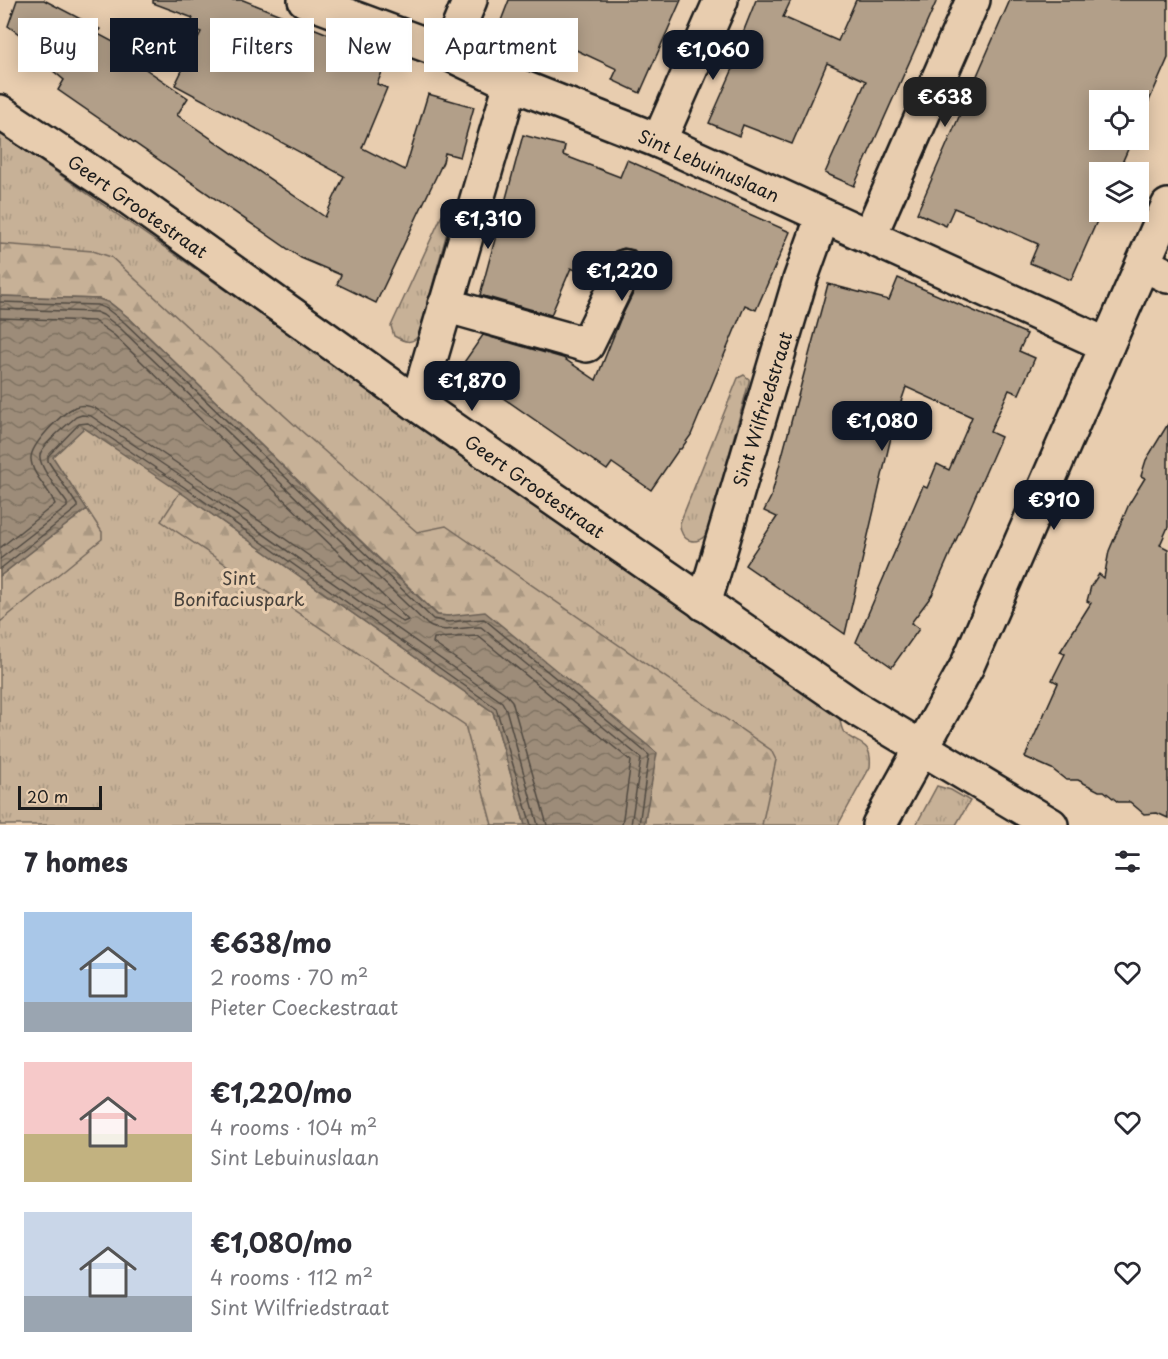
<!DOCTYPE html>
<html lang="en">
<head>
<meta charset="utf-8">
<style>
  body { margin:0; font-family:"Playpen Sans",sans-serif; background:#f2f2f3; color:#2b2b33; height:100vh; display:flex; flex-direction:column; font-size:22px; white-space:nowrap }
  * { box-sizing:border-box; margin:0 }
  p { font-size:20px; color:#7c7c81 }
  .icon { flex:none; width:33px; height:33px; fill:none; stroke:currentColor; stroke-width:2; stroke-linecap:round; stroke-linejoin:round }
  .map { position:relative; height:825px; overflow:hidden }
  .panel { display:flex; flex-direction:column; background:#fff; flex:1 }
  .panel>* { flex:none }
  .banner { position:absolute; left:18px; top:18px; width:600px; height:54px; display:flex; gap:12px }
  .buttons { position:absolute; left:1089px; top:90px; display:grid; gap:12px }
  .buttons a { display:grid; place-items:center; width:60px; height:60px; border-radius:0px; background:#fff; box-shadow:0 3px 15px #0003; font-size:30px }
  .scale { position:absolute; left:18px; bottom:15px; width:84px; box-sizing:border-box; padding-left:6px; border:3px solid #1c1c1c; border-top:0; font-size:16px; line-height:21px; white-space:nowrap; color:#1c1c1c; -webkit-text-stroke:4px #e8cdaf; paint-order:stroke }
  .price { position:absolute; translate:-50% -51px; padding:0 14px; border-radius:12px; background:#111827; color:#fff; font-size:20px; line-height:39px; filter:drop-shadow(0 2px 3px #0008) }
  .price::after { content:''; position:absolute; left:50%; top:36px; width:18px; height:14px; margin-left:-9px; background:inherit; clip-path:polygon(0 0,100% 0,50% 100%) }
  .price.current { background:#222; color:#fff }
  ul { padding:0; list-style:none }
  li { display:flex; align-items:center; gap:18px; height:150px; padding:0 24px }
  li span { display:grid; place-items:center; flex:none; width:168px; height:120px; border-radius:0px; color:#555 }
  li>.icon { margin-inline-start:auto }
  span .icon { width:72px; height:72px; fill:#fffc; stroke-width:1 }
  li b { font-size:26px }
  h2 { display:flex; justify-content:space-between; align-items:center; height:72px; padding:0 24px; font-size:26px }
  .tag { padding:0 21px; border-radius:0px; background:#fff; box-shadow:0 3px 15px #0003; font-size:21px; line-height:54px }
  .tag.current { background:#111827; color:#fff }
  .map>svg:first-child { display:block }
  .grass { fill:url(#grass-tufts); stroke:#72665a; stroke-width:1.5 }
  .forest { fill:url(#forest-firs); stroke:#72665a; stroke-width:1.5 }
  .water { fill:url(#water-waves); stroke:#695f54; stroke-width:1.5 }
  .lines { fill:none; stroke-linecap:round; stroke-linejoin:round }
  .shore { stroke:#504941; stroke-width:1.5 }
  .building { fill:#b29f89; stroke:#1c1c1c; stroke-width:1.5 }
  .minor-casing { stroke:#1c1c1c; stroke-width:38 }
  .major-casing { stroke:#1c1c1c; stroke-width:38 }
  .minor { stroke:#e8cdaf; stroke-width:33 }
  .major { stroke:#e8cdaf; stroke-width:33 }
  .labels { text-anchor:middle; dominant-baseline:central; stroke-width:6; stroke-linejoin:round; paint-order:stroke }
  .street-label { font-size:18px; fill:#1c1c1c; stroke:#e8cdaf }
  .park-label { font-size:18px; fill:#47413b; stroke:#e8cdaf }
</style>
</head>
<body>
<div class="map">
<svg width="1168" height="825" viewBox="0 0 1168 825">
  <defs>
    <pattern id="grass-tufts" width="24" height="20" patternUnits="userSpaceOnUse" patternTransform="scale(1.5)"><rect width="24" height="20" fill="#c7b197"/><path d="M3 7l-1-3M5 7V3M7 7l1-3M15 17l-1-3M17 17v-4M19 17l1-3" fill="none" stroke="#aa9882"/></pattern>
    <pattern id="forest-firs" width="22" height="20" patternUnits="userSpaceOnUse" patternTransform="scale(1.5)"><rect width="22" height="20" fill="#c7b197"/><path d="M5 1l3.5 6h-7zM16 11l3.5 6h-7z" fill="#aa9882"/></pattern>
    <pattern id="water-waves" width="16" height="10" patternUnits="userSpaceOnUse" patternTransform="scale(1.5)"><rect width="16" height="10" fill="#9d8c79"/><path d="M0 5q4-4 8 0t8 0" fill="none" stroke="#7f7262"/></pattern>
  </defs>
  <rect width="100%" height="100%" fill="#e8cdaf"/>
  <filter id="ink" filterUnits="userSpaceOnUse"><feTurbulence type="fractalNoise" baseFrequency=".0167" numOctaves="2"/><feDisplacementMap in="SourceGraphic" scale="12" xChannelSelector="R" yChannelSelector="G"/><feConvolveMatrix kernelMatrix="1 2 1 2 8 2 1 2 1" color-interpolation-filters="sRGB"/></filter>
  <g filter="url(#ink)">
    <g class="grass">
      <path d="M0 133 839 716C840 720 841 727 843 731 854 746 873 738 870 767L838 825H0Z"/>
      <path d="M443 213H448L451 218 419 334C413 346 403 341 394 336L391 326Z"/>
      <path d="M744 375 749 379V382L708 531C699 548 679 542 680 523L738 378Z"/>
      <polygon points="937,786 951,790 970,801 956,825 916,825"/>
    </g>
    <g class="forest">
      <polygon points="0,244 93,251 111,257 298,428 417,532 446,526 771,750 776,760 762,825 644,825 656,753 448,616 438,615 129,318 110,303 99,299 0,296"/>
      <polygon points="180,492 493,712 525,825 492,825 465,725 161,521"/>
      <polygon points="87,509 102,532 102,539 0,622 0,576"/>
    </g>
    <polygon class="water" points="0,296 99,299 110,303 129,318 437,615 448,616 485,612 657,753 644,825 525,825 493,712 180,492 84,428 53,457 87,509 0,576"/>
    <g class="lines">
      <g class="shore">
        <polyline points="0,302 97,305 107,309 125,323 433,619 448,622 484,619 649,755 639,825"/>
        <path d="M0 309 96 312 103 315 120 328 428 625C444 635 464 626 481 627L641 758 631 825"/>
        <path d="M0 318 94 321 114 335 408 620 403 622 193 474 98 410C91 406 83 404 75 407 62 413 30 445 31 459 32 476 50 489 55 504L0 548"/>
        <path d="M0 559 67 507V503C60 493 38 466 40 455 42 444 67 425 76 417L82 415 91 416 188 481 502 702 506 709 538 825"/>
        <polyline points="0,569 77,508 77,505 48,461 48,456 79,424 88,423 184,487 496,708 531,825"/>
        <polyline points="547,825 512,701 505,693 433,643 434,638 478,636 631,761 622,825"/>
      </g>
    </g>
    <g class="building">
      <polygon points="17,0 44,0 100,29 98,34 134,53 131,59 188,98 177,115 325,217 344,176 175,85 201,32 189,28 193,18 153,3 153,0 243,0 388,58 377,84 387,88 362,148 405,170 428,94 474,107 460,157 445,153 443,162 376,303 337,284 341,275 301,258 58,90 64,80 40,60 45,53 8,26"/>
      <polygon points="509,0 681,0 640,93 612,80 617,69 574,49 531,31 526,43 497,31"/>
      <polygon points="756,0 791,0 783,17 838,41 856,0 937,0 854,186 825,173 866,81 827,63 792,144 743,125 739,136 709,123 747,37 742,35"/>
      <polygon points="1010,0 1168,0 1168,58 1138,126 1138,100 1100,100 1100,140 1132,140 1118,172 1100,172 1100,212 1101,212 1071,280 1030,263 1038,244 991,223 954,208 946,226 917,213"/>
      <polygon points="523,135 565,146 563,155 620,177 627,160 790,232 756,310 745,305 691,435 681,449 679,449 651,490 612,463 607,470 460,368 483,335 563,358 596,380 620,320 642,275 644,265 640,256 634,250 624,248 615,251 608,258 598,280 571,268 551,315 480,295"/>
      <polygon points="898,278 1027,334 1019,351 1035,358 1019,394 1009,390 990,432 1001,437 932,595 911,623 919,629 892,667 856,642 923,486 927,488 937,464 949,470 972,417 906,387 895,420 845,634 745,565 777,517 764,511 771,497 828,284 889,300"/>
      <polygon points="1168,424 1168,527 1160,545 1168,549 1168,818 1157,813 1144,814 1130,802 1118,802 1104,791 1099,791 1078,780 1066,780 1052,769 1025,757 1058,683 1052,680 1065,654 1060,652 1091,603 1087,601 1091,586 1099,574 1104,578 1109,551 1129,504 1145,478 1141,476 1146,460"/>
    </g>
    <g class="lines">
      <defs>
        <g id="minor">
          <polyline points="305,0 448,53 511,83 659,141 1107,345"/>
          <polyline points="448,53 470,0"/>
          <polyline points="0,112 128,197 424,409 857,709 1051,825"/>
          <polyline points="659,141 721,0"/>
          <polyline points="870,235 973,0"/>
          <polyline points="1143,264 1168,276"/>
          <polyline points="445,305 587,345 625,267"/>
          <polyline points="417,404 511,83"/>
          <polyline points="704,604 800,280 823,216"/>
        </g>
        <polyline id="major" points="879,825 967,666 1168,206"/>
      </defs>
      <use href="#minor" class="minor-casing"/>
      <use href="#major" class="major-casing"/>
      <use href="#minor" class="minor"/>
      <use href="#major" class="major"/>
    </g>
  </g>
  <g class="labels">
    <g class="street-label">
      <text transform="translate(709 165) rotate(24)">Sint Lebuinuslaan</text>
      <text transform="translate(138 206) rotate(35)">Geert Grootestraat</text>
      <text transform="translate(762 409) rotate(-73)">Sint Wilfriedstraat</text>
      <text transform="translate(535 486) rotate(35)">Geert Grootestraat</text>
    </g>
    <g class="park-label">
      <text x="239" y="577">Sint<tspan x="239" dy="21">Bonifaciuspark</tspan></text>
    </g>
  </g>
</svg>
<div class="buttons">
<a><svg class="icon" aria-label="locate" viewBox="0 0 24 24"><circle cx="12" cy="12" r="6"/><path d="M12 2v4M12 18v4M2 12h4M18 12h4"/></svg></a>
<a><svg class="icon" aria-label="layers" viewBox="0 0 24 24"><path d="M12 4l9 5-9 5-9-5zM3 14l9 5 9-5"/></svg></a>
</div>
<div class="scale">20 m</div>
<b class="price" style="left:713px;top:81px">€1,060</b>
<b class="price current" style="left:945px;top:128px">€638</b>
<b class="price" style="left:488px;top:250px">€1,310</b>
<b class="price" style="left:622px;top:302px">€1,220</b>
<b class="price" style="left:472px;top:412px">€1,870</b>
<b class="price" style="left:882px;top:452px">€1,080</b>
<b class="price" style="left:1054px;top:531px">€910</b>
<div class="banner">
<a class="tag">Buy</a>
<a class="tag current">Rent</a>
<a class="tag">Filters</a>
<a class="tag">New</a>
<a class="tag">Apartment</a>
</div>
</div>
<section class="panel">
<h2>7 homes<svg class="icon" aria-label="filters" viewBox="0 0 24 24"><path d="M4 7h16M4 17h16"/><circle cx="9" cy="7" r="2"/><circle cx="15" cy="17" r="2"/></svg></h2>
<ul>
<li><span style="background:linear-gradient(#a9c7e8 75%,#9aa5b1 0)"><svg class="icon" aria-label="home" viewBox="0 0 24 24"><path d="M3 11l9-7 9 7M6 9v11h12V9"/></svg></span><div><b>€638/mo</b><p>2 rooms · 70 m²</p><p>Pieter Coeckestraat</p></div><svg class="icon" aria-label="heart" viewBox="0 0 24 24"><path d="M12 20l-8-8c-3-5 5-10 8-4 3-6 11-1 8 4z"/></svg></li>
<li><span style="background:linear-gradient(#f6c9c9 60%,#c2b280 0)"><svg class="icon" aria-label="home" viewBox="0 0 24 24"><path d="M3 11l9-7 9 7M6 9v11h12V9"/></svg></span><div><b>€1,220/mo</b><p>4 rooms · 104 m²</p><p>Sint Lebuinuslaan</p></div><svg class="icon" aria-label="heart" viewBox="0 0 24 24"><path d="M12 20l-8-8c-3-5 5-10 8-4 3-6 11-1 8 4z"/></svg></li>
<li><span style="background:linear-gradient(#c9d6e8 70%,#9aa5b1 0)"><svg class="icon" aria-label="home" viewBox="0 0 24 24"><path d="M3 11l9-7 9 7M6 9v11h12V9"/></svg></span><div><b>€1,080/mo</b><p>4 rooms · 112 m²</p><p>Sint Wilfriedstraat</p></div><svg class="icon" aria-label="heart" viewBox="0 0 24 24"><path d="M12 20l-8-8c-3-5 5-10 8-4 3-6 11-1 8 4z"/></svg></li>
</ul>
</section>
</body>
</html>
